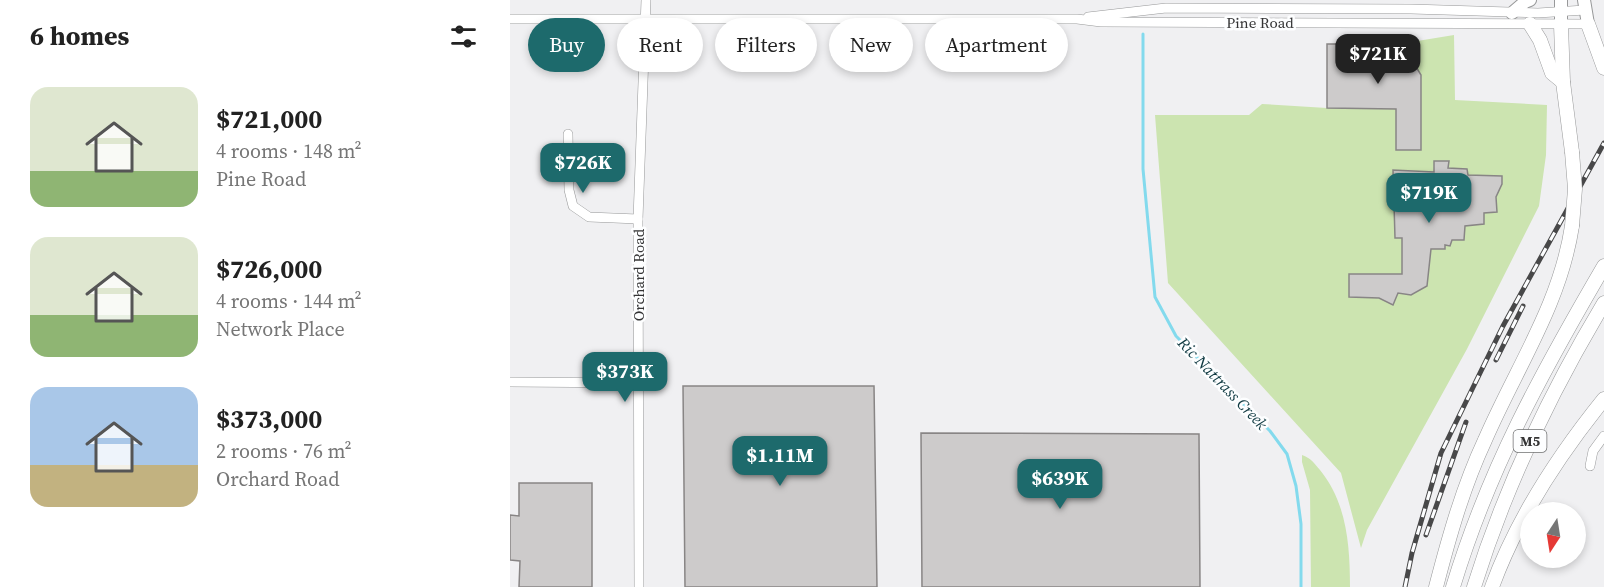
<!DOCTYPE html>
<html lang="en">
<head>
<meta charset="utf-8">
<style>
  body { margin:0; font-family:"Source Serif 4",serif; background:#f6f6f6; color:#222; height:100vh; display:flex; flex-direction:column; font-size:22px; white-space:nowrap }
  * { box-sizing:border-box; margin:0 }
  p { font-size:20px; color:#767676 }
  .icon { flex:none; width:33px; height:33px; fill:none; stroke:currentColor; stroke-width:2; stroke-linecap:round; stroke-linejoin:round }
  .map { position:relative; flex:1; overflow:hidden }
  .drawer { display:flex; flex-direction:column; background:#fff; width:510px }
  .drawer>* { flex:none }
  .top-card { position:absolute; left:18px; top:18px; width:570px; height:54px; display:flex; gap:12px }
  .needle { width:39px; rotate:192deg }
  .buttons { position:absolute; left:1010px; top:502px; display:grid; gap:12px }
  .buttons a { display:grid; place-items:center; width:66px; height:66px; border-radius:50%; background:#fff; box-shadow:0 3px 9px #0003; font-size:30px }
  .price { position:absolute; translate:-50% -51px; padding:0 14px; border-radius:12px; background:#1d6a6c; color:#fff; font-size:20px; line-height:39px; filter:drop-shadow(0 2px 3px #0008) }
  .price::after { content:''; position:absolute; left:50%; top:36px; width:18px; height:14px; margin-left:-9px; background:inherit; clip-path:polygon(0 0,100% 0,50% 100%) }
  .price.current { background:#222; color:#fff }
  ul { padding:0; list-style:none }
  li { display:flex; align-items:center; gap:18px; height:150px; padding:0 30px }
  li span { display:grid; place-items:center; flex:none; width:168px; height:120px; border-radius:18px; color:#555 }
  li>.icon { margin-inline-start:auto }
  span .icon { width:72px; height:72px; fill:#fffc; stroke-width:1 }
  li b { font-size:26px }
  h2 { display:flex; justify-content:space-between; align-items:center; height:72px; padding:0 30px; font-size:26px }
  .pill { padding:0 21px; border-radius:27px; background:#fff; box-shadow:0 3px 9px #0003; font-size:21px; line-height:54px }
  .pill.current { background:#1d6a6c; color:#fff }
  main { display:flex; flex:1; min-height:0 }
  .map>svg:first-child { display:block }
  .green { fill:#cce4b0 }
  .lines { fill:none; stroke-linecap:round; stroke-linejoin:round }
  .stream { stroke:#83daed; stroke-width:3 }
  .building { fill:#cdcbcb; stroke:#888585; stroke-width:1.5 }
  .minor-casing { stroke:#979899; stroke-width:10 }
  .major-casing { stroke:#979899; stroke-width:14 }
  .highway-casing { stroke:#979899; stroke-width:15 }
  .minor { stroke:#fff; stroke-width:9 }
  .major { stroke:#fff; stroke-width:12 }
  .highway { stroke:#fff; stroke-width:14 }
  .rail-casing { stroke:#484849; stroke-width:5 }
  .rail { stroke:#fdfeff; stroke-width:3; stroke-dasharray:9; stroke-linecap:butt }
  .highway-bridge-casing { stroke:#979899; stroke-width:15; stroke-linecap:butt }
  .highway-bridge { stroke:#fff; stroke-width:14 }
  .labels { text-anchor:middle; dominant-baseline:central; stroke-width:5; stroke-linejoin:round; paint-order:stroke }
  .shield { fill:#fdfeff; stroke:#707172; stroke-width:1.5 }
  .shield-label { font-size:14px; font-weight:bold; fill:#343435 }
  .street-label { font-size:15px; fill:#343435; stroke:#fdfeff }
  .water-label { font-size:16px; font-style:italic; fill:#103a42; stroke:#fdfeff }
</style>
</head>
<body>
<main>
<section class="drawer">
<h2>6 homes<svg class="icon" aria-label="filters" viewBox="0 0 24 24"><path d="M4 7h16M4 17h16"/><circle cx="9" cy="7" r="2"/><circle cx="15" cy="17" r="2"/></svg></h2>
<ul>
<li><span style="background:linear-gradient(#dfe7d0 70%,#8fb573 0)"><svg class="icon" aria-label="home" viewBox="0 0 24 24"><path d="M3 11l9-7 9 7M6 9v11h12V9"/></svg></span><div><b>$721,000</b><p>4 rooms · 148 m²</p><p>Pine Road</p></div></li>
<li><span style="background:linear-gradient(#dfe7d0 65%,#8fb573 0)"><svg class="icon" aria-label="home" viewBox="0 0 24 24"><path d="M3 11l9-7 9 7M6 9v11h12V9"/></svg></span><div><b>$726,000</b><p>4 rooms · 144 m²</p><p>Network Place</p></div></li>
<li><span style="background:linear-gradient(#a9c7e8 65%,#c2b280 0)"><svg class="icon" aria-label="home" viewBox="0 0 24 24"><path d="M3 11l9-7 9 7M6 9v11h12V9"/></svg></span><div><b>$373,000</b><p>2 rooms · 76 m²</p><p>Orchard Road</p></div></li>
</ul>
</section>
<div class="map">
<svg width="1094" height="587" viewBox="0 0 1094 587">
  <rect width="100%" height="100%" fill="#f0f0f2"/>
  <g class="green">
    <polygon points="944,35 945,100 1037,105 1036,155 1029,206 957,349 857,530 851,548 831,473 658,283 645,115 739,115 752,104 817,108 817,44 889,44"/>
    <path d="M792 455C801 458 804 463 810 470 837 503 840 546 840 587H801L800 490 792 462Z"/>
  </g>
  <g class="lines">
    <polyline class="stream" points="633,34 633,169 645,297 666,336 760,431 777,454 786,486 791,524 791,587"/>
  </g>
  <g class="building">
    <polygon points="817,44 888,44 896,50 911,75 911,150 886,150 886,109 817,108"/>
    <polygon points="924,161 939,161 938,168 957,169 958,175 992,176 992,184 986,197 987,212 974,213 974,224 955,226 954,240 942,240 940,246 935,245 935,249 921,249 917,286 901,295 888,293 883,305 869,298 839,297 839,274 892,274 892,238 885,238 883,170 924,172"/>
    <polygon points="173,386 364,386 367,587 175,587"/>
    <polygon points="411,433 689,434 690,587 412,587"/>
    <polygon points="9,483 82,483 82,587 9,587 10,561 0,560 0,515 9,516"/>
  </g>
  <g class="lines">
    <defs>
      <g id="minor">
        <polyline points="578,17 656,8 901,9 1028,13 1075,10"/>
        <polyline points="0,19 567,19 591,22 1078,24"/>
        <polyline points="58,134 59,190 63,206 79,217 128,219"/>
        <polyline points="0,382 128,383"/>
        <polyline points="1080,466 1083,451 1094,436"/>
        <polyline points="129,587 128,219 136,0"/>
      </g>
      <g id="major">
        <polyline points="1051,0 1051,25"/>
        <polyline points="1074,0 1078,24"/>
        <polyline points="1002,13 1015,2 1020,0"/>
      </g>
      <g id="highway">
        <polyline points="1020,24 1030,40 1042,73 1053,82"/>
        <polyline points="1078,24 1094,68"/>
        <polyline points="1051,25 1053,82 1062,152"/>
        <path d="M926 587C939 537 953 487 975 440 1006 368 1050 305 1062 226"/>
        <path d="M943 587C979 468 1032 372 1094 266"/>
        <path d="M964 587C995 487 1040 393 1094 303"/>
        <path d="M982 587C1007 518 1048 456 1094 399"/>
      </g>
    </defs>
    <use href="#minor" class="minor-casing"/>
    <use href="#major" class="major-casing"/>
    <use href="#highway" class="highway-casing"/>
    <use href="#minor" class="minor"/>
    <use href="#major" class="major"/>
    <use href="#highway" class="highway"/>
    <defs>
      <g id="rail">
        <polyline points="986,360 1013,306"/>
        <polyline points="916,535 956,422"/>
        <polyline points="895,587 902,553 931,453 993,326 1094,143"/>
      </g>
    </defs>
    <use href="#rail" class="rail-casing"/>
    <use href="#rail" class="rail"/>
    <defs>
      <polyline id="highway-bridge" points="1062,226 1065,189 1062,152"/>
    </defs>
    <use href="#highway-bridge" class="highway-bridge-casing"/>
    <use href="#highway-bridge" class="highway-bridge"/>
  </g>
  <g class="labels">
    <rect class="shield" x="1003.5" y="430" width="33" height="22" rx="4.5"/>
    <g class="shield-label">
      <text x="1020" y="441">M5</text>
    </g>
    <g class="street-label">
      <text x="750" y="22">Pine Road</text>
      <text transform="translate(128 275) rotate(-90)">Orchard Road</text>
    </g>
    <g class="water-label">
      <text transform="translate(713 383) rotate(46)">Ric Nattrass Creek</text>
    </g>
  </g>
</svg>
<div class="buttons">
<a><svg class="needle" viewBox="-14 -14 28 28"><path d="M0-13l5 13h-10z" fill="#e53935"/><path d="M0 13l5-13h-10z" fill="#767676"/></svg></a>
</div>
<b class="price current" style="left:868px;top:85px">$721K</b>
<b class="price" style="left:73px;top:194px">$726K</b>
<b class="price" style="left:919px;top:224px">$719K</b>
<b class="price" style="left:115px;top:403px">$373K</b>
<b class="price" style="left:270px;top:487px">$1.11M</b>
<b class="price" style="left:550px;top:510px">$639K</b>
<div class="top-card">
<a class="pill current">Buy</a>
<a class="pill">Rent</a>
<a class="pill">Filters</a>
<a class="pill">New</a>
<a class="pill">Apartment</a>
</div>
</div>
</main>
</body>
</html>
